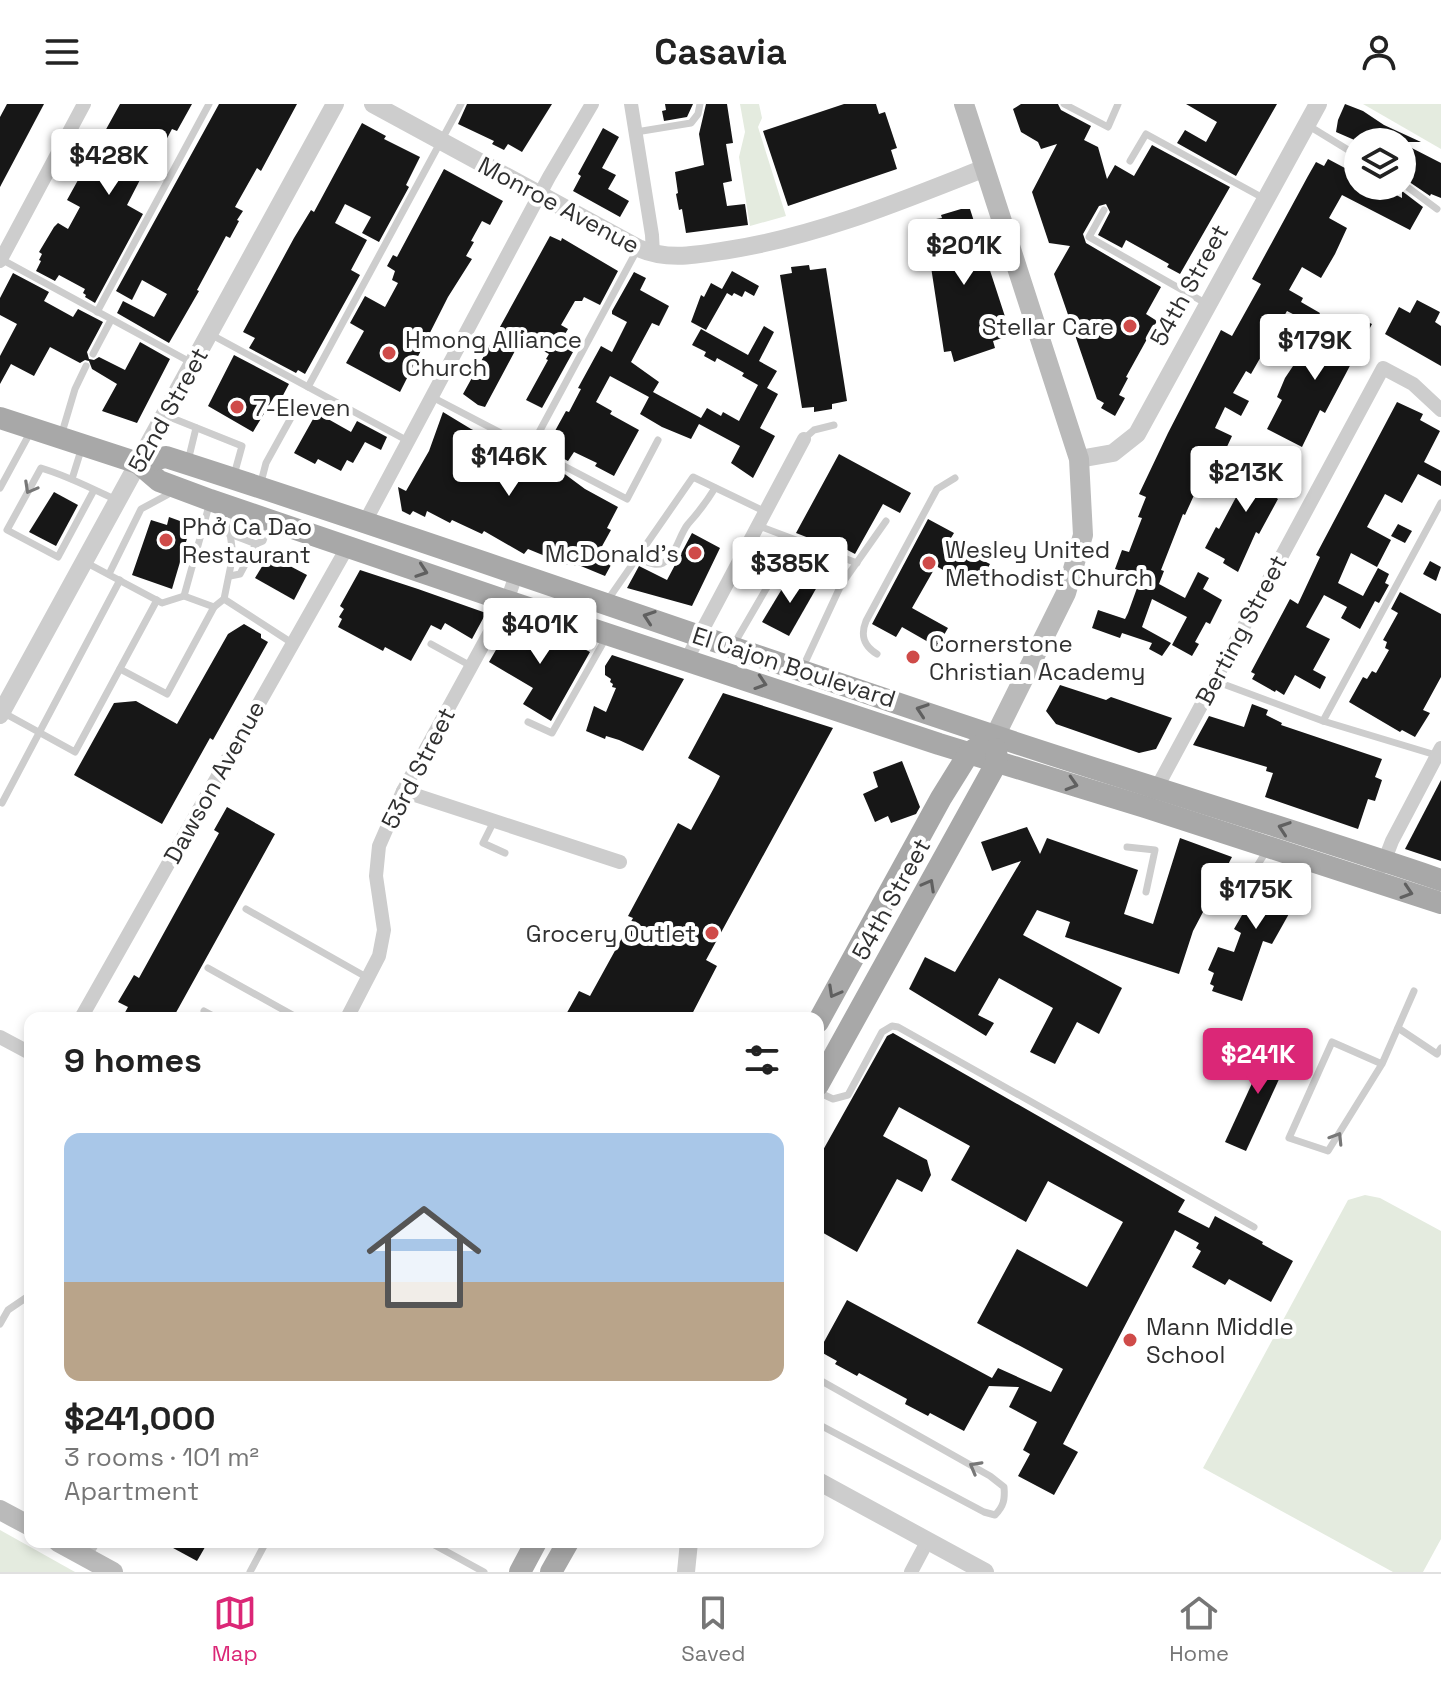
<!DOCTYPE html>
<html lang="en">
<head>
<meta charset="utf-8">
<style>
  body { margin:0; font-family:"Space Grotesk",sans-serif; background:#f2f2f2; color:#222; height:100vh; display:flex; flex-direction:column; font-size:30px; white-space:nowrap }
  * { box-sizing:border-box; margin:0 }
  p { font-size:26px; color:#767676 }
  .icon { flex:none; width:44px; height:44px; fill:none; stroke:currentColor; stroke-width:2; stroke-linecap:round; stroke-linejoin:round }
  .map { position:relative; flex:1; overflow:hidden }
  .panel { position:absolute; left:24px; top:908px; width:800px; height:536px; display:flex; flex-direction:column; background:#fff; border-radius:16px; box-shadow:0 4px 12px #0003 }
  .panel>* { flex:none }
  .fabs { position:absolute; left:1344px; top:24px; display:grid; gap:16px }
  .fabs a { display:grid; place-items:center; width:72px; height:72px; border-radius:50%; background:#fff; box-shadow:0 4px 12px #0003; font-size:40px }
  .price { position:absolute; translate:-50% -68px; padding:0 18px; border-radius:8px; background:#fff; color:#222; font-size:26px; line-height:52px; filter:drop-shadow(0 2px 4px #0008) }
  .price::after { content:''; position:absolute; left:50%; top:48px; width:24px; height:18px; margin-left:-12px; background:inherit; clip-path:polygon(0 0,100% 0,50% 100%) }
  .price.current { background:#db2777; color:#fff }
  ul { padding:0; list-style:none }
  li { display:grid; align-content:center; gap:16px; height:424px; padding:0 40px }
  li+li { border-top:2px solid #e0e0e0 }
  li span { display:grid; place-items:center; height:248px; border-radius:16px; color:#555 }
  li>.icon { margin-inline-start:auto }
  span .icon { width:144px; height:144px; fill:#fffc; stroke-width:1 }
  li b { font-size:34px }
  h2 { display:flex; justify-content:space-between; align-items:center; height:96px; padding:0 40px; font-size:34px }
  header { display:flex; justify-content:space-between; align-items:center; height:104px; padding:0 40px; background:#fff; font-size:36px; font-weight:700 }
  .menu { display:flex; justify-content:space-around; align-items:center; height:112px; border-top:2px solid #e0e0e0; background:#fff; font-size:22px; color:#767676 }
  .menu a { display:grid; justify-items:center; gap:4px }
  .menu .current { color:#db2777 }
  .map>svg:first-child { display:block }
  .green { fill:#e4ebdf }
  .building { fill:#171717 }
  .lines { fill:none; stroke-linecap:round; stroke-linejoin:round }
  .service { stroke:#cdcdcd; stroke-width:7 }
  .minor { stroke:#cdcdcd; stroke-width:14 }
  .tertiary { stroke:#cdcdcd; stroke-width:18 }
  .secondary { stroke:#bababa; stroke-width:20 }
  .primary { stroke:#a8a8a8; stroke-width:22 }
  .oneway { stroke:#777 }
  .oneway2 { stroke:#606060 }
  .poi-dot { fill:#cf4b49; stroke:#fff; stroke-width:3 }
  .labels { text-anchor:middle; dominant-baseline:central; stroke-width:8; stroke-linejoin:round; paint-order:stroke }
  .street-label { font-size:24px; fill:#303030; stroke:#fff }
  .poi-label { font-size:24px; fill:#303030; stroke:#fff; text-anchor:start }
</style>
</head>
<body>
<header><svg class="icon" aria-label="menu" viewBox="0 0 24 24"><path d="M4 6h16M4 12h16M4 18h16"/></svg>Casavia<svg class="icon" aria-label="person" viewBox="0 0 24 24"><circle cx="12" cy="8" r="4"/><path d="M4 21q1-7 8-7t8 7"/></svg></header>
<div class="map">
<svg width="1441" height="1468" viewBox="0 0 1441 1468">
  <rect width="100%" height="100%" fill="#fff"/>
  <g class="green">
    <polygon points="740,0 759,0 762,14 758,23 786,112 750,122 739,53 745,28"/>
    <polygon points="1363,0 1441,0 1441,45"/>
    <polygon points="1365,1091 1380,1094 1441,1127 1441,1435 1423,1468 1393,1468 1203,1364 1348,1096"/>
    <polygon points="0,1426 75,1468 0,1468"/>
  </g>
  <g class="building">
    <polygon points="7,0 44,0 0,83 0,13"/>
    <polygon points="120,0 192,0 177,27 172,25 147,72 143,70 127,101 143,110 95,199 85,193 86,191 83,189 85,185 59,171 55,177 36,167 41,157 39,156 42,150 39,148 54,123 58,119 68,125 80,103 67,96"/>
    <polygon points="219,0 297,0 261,67 257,64 235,103 243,107 237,116 239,117 230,134 226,132 217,149 197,186 199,187 169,239 117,209 123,197 154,213 167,190 142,176 132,196 116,187"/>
    <polygon points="467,0 552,0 522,48 508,40 504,46 492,40 494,37 458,20"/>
    <polygon points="665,0 693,0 687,13 664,17 662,7 666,6"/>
    <polygon points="706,0 727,0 733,39 726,40 732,77 723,79 727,102 745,100 748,121 686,129 682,105 679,106 676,90 678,89 675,68 704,61 699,30"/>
    <polygon points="844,0 876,0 879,10 885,8 897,44 891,46 897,65 788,102 763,27"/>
    <polygon points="1021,0 1058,0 1061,6 1091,22 1084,36 1098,43 1107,75 1115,61 1134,72 1152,41 1230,83 1180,170 1167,163 1169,160 1126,136 1122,144 1098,131 1110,108 1106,100 1099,102 1083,130 1086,139 1161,183 1146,210 1157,217 1126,273 1128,274 1119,291 1125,294 1115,312 1101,304 1104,299 1097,295 1054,170 1070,142 1049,139 1032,88 1057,40 1041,45 1038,38 1021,28 1013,5"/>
    <polygon points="1186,0 1277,0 1236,72 1177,39 1185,26 1206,38 1217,18"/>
    <polygon points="1345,0 1363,7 1384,21 1421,38 1359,38 1336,28 1338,16"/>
    <polygon points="362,19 386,32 384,35 420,53 406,81 409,83 379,138 362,129 371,113 345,100 335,119 367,136 351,166 360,171 305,270 298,266 296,269 249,244 255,234 243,228 294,134 311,106 314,108"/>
    <polygon points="603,24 619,33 602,64 616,71 608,85 629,97 620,113 573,87 581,72 578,70"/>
    <polygon points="1402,39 1441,59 1441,94 1431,90 1430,92 1402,73"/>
    <polygon points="1328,55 1358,71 1358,82 1379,82 1402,94 1402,87 1423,103 1410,126 1342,91 1329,114 1347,124 1335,150 1321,174 1302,163 1289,186 1303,194 1301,198 1320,209 1314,221 1287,207 1251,270 1246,267 1233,289 1249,297 1241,312 1225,303 1215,324 1232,332 1225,347 1216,343 1185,411 1183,410 1161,466 1164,467 1159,480 1185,494 1198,468 1209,474 1203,485 1222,496 1210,520 1206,518 1195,538 1199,540 1192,552 1172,541 1187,513 1152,495 1142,523 1171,539 1162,552 1149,545 1152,539 1122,529 1120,534 1092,524 1098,506 1125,515 1128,509 1141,473 1115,465 1122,446 1129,448 1142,414 1138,413 1146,393 1139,390 1168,329 1221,226 1232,232 1261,180 1252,175 1308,72 1316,58 1324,62"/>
    <polygon points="444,65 503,97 490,121 482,117 471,137 474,138 466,152 472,155 448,193 400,288 346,259 364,227 350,219 365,192 385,203 398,179 392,176 395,167 387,162 393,151 397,153"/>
    <polygon points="961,105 970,105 1011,231 993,237 995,244 954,258 951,247 944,248 924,117 942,114 941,111"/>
    <polygon points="550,132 561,137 562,134 618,167 600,201 584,193 582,197 575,197 561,221 568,225 559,240 573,248 542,304 526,296 548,256 546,255 549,250 526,237 521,247 516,245 485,303 478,301 463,290"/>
    <polygon points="809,161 810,166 826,164 847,297 832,300 832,305 814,308 814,303 802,304 780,171 792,169 791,163"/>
    <polygon points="732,167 759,182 754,192 745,187 742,193 734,189 732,192 727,189 706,226 691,218 701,191 704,193 711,179 722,185"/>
    <polygon points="634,168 646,174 640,186 669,202 659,222 652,219 631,258 659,278 653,288 701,314 707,304 721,312 723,308 739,317 758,281 742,272 744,269 717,254 715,258 704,252 706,248 692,241 701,225 748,251 764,222 774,228 759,257 777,267 767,284 778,290 760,324 775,332 753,374 731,359 740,342 699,320 691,335 662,323 640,310 649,293 610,272 596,298 612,307 610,310 639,326 614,372 595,362 597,359 574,348 568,357 545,345 566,307 569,308 581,285 578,284 601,242 612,248 627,218 612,210 612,207"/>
    <polygon points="13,169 49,188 44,197 73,213 78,205 103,218 87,248 89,255 94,256 99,253 125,266 140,238 170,255 137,319 102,307 117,280 92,265 89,257 85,256 80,259 50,243 34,272 11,260 0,280 0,252 17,220 0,211 0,194"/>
    <polygon points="1417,196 1440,208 1435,218 1441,222 1441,262 1385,230 1399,203 1410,209"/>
    <polygon points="1359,214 1372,220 1325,309 1320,306 1302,343 1267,325 1282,296 1277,293 1285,274 1297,256 1302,259 1322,223 1345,236 1348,231 1350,232"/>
    <polygon points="234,251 289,280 281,295 274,293 253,328 208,302"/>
    <polygon points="1397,298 1423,310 1420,316 1440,327 1424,358 1441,367 1441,382 1418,370 1402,399 1385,390 1367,423 1391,436 1377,463 1351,449 1338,479 1363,492 1378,464 1389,470 1385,479 1389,481 1379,499 1375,497 1360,525 1341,514 1347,503 1324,491 1306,523 1330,535 1313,566 1326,573 1320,585 1295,571 1284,591 1276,586 1275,588 1252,575 1255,570 1251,568 1290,495 1298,500 1320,453 1316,451"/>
    <polygon points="322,299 334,304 328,315 351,328 357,317 387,333 381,346 365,338 353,359 347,356 341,367 318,355 315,360 294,349"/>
    <polygon points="443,308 471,325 562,368 585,385 618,403 607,424 611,426 596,453 611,461 605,472 576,460 575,462 568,458 567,461 528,445 524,450 484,427 482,430 452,416 450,419 427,407 425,413 413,407 410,411 402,407 398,383 406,387 429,347"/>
    <polygon points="839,350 911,389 900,409 883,400 855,450 834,439 832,443 796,429"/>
    <polygon points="1264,352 1278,360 1270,375 1277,378 1272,387 1276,388 1274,392 1278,395 1259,430 1256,428 1238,468 1223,459 1225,455 1205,444 1216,423 1219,425 1242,382 1240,368 1244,361 1249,363 1254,354 1262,358"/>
    <polygon points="54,388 78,401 56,442 29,428"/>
    <polygon points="169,413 191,421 172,485 132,471 151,416 167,421"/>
    <polygon points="928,415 954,429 951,434 982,450 980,455 990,460 977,485 936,462 912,504 948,524 937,543 902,523 896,533 872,520"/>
    <polygon points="1398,420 1412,427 1405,439 1391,432"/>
    <polygon points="692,429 720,444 692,502 627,484 639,462 667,476"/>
    <polygon points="269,451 307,471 294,496 255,474"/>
    <polygon points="1430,457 1441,463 1436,477 1423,470"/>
    <polygon points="360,466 418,485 486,509 472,535 445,519 441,526 431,521 411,557 385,543 383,547 338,523 342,515 339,513 344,505 340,502"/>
    <polygon points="791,470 817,483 789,532 762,518"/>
    <polygon points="1400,488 1441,510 1441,573 1423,606 1430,609 1415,633 1402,626 1400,628 1349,598 1363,573 1367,575 1372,567 1376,569 1389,546 1385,544 1387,538 1383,536 1398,509 1391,505"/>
    <polygon points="512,518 561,537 563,534 590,548 551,617 523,600 533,584 489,558"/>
    <polygon points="244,520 261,530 261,534 268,538 213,636 210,634 162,720 74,671 114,599 136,597 177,620 228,530"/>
    <polygon points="612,551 684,575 643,647 619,636 606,632 605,635 586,627 594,602 606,608 616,584 612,583 613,580 610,578 611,575 605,571 605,562"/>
    <polygon points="1060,581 1106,596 1111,593 1172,614 1156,645 1139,649 1056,620 1046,607"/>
    <polygon points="723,589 833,624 706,856 717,862 690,914 564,914 579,887 590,892 633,814 628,812 678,719 691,726 715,682 720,672 688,654"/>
    <polygon points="1252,600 1268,606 1266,611 1282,619 1281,621 1382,655 1375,673 1382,676 1375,697 1368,695 1358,725 1265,693 1273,669 1266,667 1267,663 1193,641 1209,612 1244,623"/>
    <polygon points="902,657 920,703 916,710 891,719 888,712 875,718 863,690 878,683 873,668"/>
    <polygon points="1441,676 1441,757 1405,745"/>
    <polygon points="227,703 275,730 173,914 122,914 128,903 118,898 134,871 139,874 219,729 214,726"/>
    <polygon points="1027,723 1040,750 1047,734 1138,766 1124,810 1153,820 1180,734 1232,753 1193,827 1179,870 1065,833 1070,818 1037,806 1023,831 1122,884 1099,930 1077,918 1055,960 1030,948 1053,904 999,874 978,911 994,919 986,932 909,885 925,853 955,868 1021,757 992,767 981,738"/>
    <polygon points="1272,759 1308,776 1272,840 1263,837 1242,897 1212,887 1214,882 1210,880 1214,869 1208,866 1218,843 1234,848 1241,829 1234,825"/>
    <polygon points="893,929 1185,1096 1178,1108 1209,1124 1215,1112 1263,1138 1262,1140 1293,1157 1271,1198 1229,1175 1225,1181 1192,1163 1201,1147 1196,1144 1199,1139 1175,1126 1063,1340 1078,1348 1054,1391 1018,1372 1030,1350 1023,1346 1037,1318 1009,1303 1019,1283 989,1282 964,1327 930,1309 928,1312 905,1300 907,1295 859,1269 857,1272 835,1260 837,1257 819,1247 847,1196 992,1274 998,1264 1051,1288 1063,1265 977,1219 1017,1145 1087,1183 1123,1118 1048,1077 1026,1118 951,1076 970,1042 899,1003 883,1032 927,1056 931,1071 922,1088 897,1075 857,1148 818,1126 818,1055 887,932"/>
    <polygon points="1271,938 1292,947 1246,1047 1225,1038"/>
    <polygon points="162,1438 208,1438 197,1457"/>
  </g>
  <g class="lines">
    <g class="service">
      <polyline points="1064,0 1108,23 1118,0"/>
      <polyline points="1309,22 1358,52"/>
      <polyline points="636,28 691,19 698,10 700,0"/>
      <polyline points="1130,57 1146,30 1265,95"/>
      <polyline points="1402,79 1437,105"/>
      <polyline points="1104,106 1089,133 1207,200"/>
      <polyline points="1,155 192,259"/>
      <polyline points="97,208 209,0"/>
      <polyline points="210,230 408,337"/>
      <polyline points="93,250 111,216"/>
      <polyline points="308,283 461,0"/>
      <polyline points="432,293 627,395 658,336"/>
      <polyline points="167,312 242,342 234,371"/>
      <polyline points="61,332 75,285 86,262"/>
      <polyline points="804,335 814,326 834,321"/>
      <polyline points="530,345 637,146"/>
      <polyline points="188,357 196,324"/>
      <polyline points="72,375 82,343"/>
      <polyline points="260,382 266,359 292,312"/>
      <polyline points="0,384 31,327"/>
      <path d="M94 386 58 453 7 426 41 364C68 372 91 384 116 396"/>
      <polyline points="204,420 256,440 263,437 269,419"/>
      <polyline points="759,422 857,459"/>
      <polyline points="748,443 780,461"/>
      <path d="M638 454C646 457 655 463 663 459 676 452 679 431 688 420 698 409 707 397 715 384"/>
      <polyline points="85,458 162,499 184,492 214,503 224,495 292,539"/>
      <polyline points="109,470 141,405 167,391 170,384"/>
      <polyline points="230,472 240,470 256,440"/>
      <polyline points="841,481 886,417"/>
      <polyline points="184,492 210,398"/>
      <polyline points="224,495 233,451 230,429 237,407"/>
      <polyline points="607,497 693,373 766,408"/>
      <polyline points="431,540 471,562"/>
      <polyline points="734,540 780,461 789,457 841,481 802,565"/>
      <path d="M877 550C864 542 860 532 866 517L937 385 955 374"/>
      <polyline points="120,565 167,590 214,503"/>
      <polyline points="1215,577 1323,617 1439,652"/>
      <polyline points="4,609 75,648 157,496"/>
      <polyline points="1323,617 1441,399"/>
      <polyline points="528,618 552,629 607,532"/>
      <polyline points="2,699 120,476"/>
      <polyline points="494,717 483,739 505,749"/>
      <polyline points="1127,743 1155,746 1146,788"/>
      <polyline points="1231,804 1267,746"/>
      <polyline points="246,805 368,874"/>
      <polyline points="208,864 298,914"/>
      <polyline points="204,907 217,914"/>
      <polyline points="1398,924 1437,950 1441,944"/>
      <polyline points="1382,960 1332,938 1289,1034 1328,1047 1382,960 1414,887"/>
      <polyline points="818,988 833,995 848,991 882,928 892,922 898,923 1254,1123"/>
      <polyline points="0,1220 8,1206 30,1191"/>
      <path d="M818 1275 990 1372 1004 1383C1005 1395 1004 1402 995 1411L984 1408 818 1320"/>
      <polyline points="429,1438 484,1468"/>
      <polyline points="88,1453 97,1438"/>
      <polyline points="250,1468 266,1438"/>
    </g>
    <g class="minor">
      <polyline points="631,0 652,131 653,150"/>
      <polyline points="0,157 84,0"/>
      <polyline points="366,416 549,73 592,0"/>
      <polyline points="687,555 804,335"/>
      <polyline points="403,687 620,758"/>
      <polyline points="1154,689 1383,264 1413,280 1441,306"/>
      <polyline points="1382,763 1392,737 1441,644"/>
      <polyline points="81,914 348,442"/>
      <polyline points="347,914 379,852 384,826 376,772 379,742 403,687 507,497 517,468"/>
      <polyline points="0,933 30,949"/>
      <polyline points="911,1468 928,1436"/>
    </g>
    <g class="tertiary">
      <path d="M373 0 638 144C668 157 696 151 728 146 818 132 901 97 985 64"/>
      <polyline points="1079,355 1113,349 1137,330 1318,0"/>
      <polyline points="0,611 335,0"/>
      <polyline points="818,1377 985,1468"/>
      <polyline points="686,1468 689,1438"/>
    </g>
    <g class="secondary">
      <polyline points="964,0 1079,355 1083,431 1066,489 995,632"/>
      <polyline points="0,1406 30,1422"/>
      <polyline points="58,1438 113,1468"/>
    </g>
    <g class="primary">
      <polyline points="0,314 138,359 159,377 210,396 507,497 939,640 1145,703 1441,799"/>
      <path d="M138 359 166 353C445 442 720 541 998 633 1145 682 1294 726 1441 776"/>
      <polyline points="818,918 941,694 969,649 981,641"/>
      <polyline points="818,981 997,658 996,645"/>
      <polyline points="520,1468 536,1438"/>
      <polyline points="551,1468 568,1438"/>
    </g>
  </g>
  <defs><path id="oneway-chevron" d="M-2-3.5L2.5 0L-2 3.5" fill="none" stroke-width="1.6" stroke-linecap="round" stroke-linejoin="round" transform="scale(2)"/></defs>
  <g class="oneway">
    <use href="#oneway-chevron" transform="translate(30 384) rotate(119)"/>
    <use href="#oneway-chevron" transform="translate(1337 1034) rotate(-58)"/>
    <use href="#oneway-chevron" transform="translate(975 1363) rotate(-151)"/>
  </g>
  <g class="oneway2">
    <use href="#oneway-chevron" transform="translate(422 467) rotate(19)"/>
    <use href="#oneway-chevron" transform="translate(649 513) rotate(-161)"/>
    <use href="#oneway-chevron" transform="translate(761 579) rotate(18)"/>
    <use href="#oneway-chevron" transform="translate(922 606) rotate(-161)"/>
    <use href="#oneway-chevron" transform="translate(1072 680) rotate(17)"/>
    <use href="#oneway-chevron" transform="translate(1284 724) rotate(-161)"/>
    <use href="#oneway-chevron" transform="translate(929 781) rotate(-61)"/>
    <use href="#oneway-chevron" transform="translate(1407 788) rotate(18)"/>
    <use href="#oneway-chevron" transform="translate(834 888) rotate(119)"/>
  </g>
  <g class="poi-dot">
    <circle cx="1130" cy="222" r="8"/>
    <circle cx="389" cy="249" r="8"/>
    <circle cx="237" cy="303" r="8"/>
    <circle cx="166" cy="436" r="8"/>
    <circle cx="695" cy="449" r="8"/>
    <circle cx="929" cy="459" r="8"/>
    <circle cx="913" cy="553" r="8"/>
    <circle cx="712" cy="829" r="8"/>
    <circle cx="1130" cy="1236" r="8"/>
  </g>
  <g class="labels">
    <g class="street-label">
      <text transform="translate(559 101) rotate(28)">Monroe Avenue</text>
      <text transform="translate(1189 181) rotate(-61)">54th Street</text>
      <text transform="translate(168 306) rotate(-61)">52nd Street</text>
      <text transform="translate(1241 526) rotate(-62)">Berting Street</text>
      <text transform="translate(794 563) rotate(18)">El Cajon Boulevard</text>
      <text transform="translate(418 664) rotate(-63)">53rd Street</text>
      <text transform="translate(214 678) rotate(-61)">Dawson Avenue</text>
      <text transform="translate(891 795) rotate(-61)">54th Street</text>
    </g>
    <g class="poi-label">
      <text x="1114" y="222" text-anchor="end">Stellar Care</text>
      <text x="405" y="235">Hmong Alliance<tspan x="405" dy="28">Church</tspan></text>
      <text x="253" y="303">7-Eleven</text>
      <text x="182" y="422">Phở Ca Dao<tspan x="182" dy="28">Restaurant</tspan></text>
      <text x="945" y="445">Wesley United<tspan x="945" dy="28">Methodist Church</tspan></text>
      <text x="679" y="449" text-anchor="end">McDonald's</text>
      <text x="929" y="539">Cornerstone<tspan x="929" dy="28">Christian Academy</tspan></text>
      <text x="696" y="829" text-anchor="end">Grocery Outlet</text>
      <text x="1146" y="1222">Mann Middle<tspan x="1146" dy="28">School</tspan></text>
    </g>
  </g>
</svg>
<div class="fabs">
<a><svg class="icon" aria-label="layers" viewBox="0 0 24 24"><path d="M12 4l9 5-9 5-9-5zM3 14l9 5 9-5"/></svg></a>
</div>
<b class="price" style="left:109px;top:93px">$428K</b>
<b class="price" style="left:964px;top:183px">$201K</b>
<b class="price" style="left:1315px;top:278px">$179K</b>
<b class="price" style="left:509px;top:394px">$146K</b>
<b class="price" style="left:1246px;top:410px">$213K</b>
<b class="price" style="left:790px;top:501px">$385K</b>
<b class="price" style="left:540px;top:562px">$401K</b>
<b class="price" style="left:1256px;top:827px">$175K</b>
<b class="price current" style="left:1258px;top:992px">$241K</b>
<section class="panel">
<h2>9 homes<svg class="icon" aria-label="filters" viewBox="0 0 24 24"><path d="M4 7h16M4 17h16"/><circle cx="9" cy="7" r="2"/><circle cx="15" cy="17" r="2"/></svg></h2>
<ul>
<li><span style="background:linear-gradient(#a9c7e8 60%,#b9a48a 0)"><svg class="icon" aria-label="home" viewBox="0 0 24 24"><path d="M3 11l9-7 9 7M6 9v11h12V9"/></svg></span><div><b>$241,000</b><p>3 rooms · 101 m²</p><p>Apartment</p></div></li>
</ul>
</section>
</div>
<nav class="menu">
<a class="current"><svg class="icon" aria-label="map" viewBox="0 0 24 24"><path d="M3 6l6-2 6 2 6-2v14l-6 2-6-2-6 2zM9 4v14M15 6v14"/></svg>Map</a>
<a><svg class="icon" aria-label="saved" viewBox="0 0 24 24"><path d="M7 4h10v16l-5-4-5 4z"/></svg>Saved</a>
<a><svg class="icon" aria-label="home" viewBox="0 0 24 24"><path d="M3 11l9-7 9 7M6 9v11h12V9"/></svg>Home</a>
</nav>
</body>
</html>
